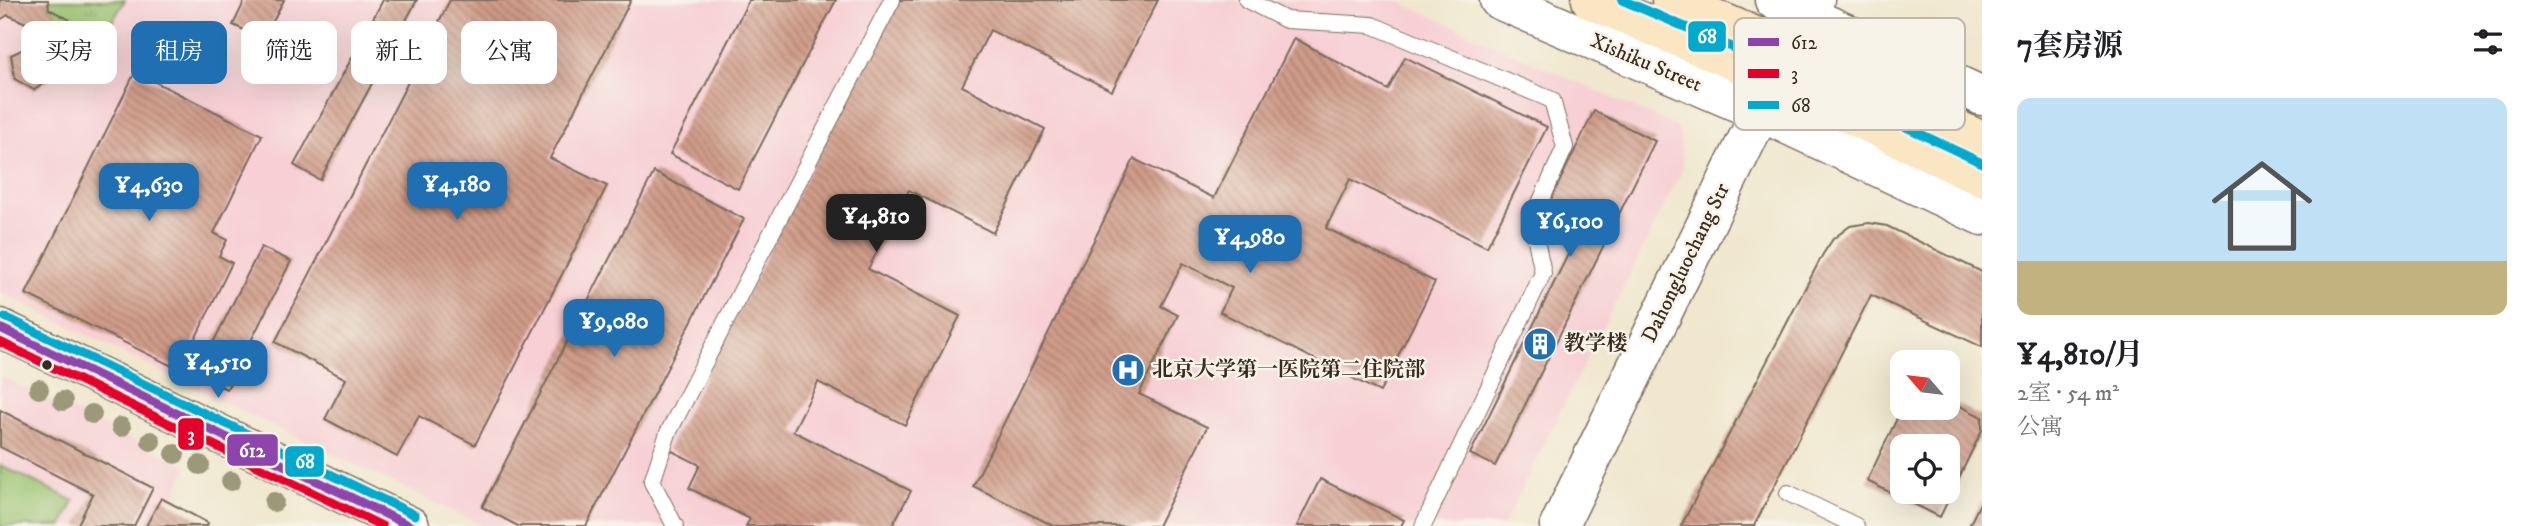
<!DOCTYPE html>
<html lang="zh">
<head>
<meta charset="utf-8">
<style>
  body { margin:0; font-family:"IM FELL DW Pica","Noto Serif SC",serif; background:#f6f6f6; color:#202124; height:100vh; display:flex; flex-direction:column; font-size:26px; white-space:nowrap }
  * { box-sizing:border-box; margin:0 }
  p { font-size:23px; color:#757577 }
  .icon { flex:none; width:38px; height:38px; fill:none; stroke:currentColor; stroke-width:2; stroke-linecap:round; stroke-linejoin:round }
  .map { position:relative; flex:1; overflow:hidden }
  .sheet { display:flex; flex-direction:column; background:#fff; width:560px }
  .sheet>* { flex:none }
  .banner { position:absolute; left:21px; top:21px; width:665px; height:63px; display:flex; gap:14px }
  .needle { width:46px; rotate:298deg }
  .buttons { position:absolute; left:1890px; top:350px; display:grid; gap:14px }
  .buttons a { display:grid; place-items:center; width:70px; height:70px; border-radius:14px; background:#fff; box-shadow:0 7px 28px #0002; font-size:35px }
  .price { position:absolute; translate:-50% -60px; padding:0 16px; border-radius:14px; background:#1f6fb2; color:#fff; font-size:23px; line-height:46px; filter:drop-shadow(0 2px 4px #0008) }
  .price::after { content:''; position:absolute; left:50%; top:42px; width:21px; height:16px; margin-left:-10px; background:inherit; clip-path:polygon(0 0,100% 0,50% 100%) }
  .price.selected { background:#222; color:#fff }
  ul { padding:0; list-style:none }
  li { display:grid; align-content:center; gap:14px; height:371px; padding:0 35px }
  li span { display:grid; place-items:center; height:217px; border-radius:14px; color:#555 }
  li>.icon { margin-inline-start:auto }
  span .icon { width:126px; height:126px; fill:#fffc; stroke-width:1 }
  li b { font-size:30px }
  h2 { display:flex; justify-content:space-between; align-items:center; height:84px; padding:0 35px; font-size:30px }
  .tag { padding:0 24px; border-radius:14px; background:#fff; box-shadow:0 7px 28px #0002; font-size:24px; line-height:63px }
  .tag.selected { background:#1f6fb2; color:#fff }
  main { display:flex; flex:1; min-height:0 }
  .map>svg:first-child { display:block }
  .built { fill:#f7cfd4 }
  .grass { fill:url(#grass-tufts); stroke:#6a7646; stroke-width:2 }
  .pitch { fill:#9ac36f; stroke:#6a7646; stroke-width:2 }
  .building { fill:url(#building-back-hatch); fill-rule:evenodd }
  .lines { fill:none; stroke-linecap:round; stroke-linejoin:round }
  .service-casing { stroke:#7a6c5c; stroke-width:18 }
  .tertiary-casing { stroke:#7a6c5c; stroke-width:41 }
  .secondary-casing { stroke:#7a6c5c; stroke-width:41 }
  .service { stroke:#fff; stroke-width:16 }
  .tertiary { stroke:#fff; stroke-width:38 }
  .secondary { stroke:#fbe6c4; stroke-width:38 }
  .bus-1-casing { stroke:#f7f3e8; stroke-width:14 }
  .bus-2-casing { stroke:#f7f3e8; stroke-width:14 }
  .bus-3-casing { stroke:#f7f3e8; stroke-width:14 }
  .bus-1 { stroke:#8e44ad; stroke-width:9 }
  .bus-2 { stroke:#e4002b; stroke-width:9 }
  .bus-3 { stroke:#00a9ce; stroke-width:9 }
  .tree { fill:#9c987a }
  .bus-dot { fill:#3b2a1e; stroke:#f7f3e8; stroke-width:2.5 }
  .labels { text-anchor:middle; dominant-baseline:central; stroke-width:5; stroke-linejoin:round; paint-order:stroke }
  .street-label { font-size:21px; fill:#3b2a1e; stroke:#f7f3e8 }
  .poi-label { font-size:21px; font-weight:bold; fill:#3b2a1e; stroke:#f7f3e8; text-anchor:start }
  .key { fill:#f7f3e8; stroke:#bfb7ab; stroke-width:2 }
  .key-label { font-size:19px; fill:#3b2a1e }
  .line-badge { stroke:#f7f3e8; stroke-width:2.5 }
  .badge-label { font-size:19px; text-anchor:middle; font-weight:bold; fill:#fff }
</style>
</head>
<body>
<main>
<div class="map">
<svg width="1982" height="526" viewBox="0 0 1982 526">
  <defs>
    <pattern id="grass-tufts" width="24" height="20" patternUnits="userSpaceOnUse" patternTransform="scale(1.75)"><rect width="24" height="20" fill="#9ac36f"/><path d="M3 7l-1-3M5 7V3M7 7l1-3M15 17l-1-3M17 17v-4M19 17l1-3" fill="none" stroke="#7f9f5b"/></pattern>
    <pattern id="building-back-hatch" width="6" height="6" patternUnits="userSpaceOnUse" patternTransform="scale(1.75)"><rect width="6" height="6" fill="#d09c89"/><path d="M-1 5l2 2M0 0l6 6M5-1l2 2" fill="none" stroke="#aa7f6f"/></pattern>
  </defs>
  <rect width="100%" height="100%" fill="#f7f3e8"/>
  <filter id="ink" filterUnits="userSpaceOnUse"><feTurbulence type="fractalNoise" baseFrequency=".0143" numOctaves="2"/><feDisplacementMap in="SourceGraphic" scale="14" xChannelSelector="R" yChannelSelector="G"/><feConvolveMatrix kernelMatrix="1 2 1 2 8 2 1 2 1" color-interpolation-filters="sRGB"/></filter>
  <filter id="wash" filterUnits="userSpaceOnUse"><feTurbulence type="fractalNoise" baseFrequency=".00686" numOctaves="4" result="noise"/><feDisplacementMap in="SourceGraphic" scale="28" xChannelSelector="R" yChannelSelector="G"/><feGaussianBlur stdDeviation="1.57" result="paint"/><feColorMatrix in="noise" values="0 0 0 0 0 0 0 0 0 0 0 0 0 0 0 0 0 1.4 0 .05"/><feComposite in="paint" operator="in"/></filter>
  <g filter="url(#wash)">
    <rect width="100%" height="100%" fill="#f0e7ce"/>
    <g class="built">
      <polygon points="0,0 1395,0 1679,128 1683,168 1503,526 484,526 227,404 0,292"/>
      <polygon points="0,376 188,466 158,526 0,526"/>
    </g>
    <polygon class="grass" points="48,0 125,0 96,49 72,45 49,9"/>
    <polygon class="pitch" points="0,465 74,501 62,526 0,526"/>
    <g id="blocks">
      <g class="building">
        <polygon points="0,0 48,0 49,9 70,20 72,45 54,54 53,77 34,90 15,79 11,55 30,46 26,23 8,15 0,20"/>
        <polygon points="245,0 284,0 264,39 233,25"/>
        <polygon points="383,0 417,0 320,180 294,165"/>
        <polygon points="450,0 631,0 550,158 607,186 475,445 419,416 397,457 325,419 346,379 275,342"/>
        <polygon points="749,0 836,0 738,189 670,154"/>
        <polygon points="896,0 1158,0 1112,91 990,30 962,86 1045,129 993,233 909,190 868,269 960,316 905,425 818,382 793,431 911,491 892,526 746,526 750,519 689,488 700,465 668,449"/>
        <polygon points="1294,38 1388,90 1405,57 1547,127 1487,247 1350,179 1326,228 1435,282 1380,392 1220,312 1232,288 1183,263 1161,306 1178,315 1139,394 1207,427 1158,526 1054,526 973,486 1134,159 1214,198"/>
        <polygon points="135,72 262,135 214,233 227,240 219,256 232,263 180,370 26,294"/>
        <polygon points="1594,111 1655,141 1495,466 1470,454 1578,234 1549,203"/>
        <polygon points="654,172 744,219 586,526 518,526 482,507"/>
        <polygon points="1869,223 1887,226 1982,272 1982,347 1871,295 1754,526 1681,526 1823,254 1833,239 1850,226"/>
        <polygon points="261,247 291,261 227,389 196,377"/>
        <path d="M1948 400 1982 417V430L1940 517 1867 481 1902 408H1948ZM1902 446H1948V492H1902Z"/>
        <polygon points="0,410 153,488 134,526 77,526 93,494 0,447"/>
        <polygon points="1320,479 1404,520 1401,526 1297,526"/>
        <polygon points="161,498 208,523 207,526 146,526"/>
        <polygon points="1982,499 1982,526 1969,526"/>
      </g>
    </g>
  </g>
  <g filter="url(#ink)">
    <use href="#blocks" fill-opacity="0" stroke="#7a6c5c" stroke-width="2"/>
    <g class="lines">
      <defs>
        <g id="service">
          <polyline points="1247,0 1286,20 1372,25 1552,100 1565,147 1532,221 1543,273 1423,526"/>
          <polyline points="1788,493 1856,526"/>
          <polyline points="675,526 652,482 668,433 892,0"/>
        </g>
        <g id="tertiary">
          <polyline points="1499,0 1760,112 1982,216"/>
          <polyline points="1774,0 1982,96"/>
          <polyline points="0,328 410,526"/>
          <polyline points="1559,526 1815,0"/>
        </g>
        <g id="secondary">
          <polyline points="1591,0 1776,79 1982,177"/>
          <polyline points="1671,0 1790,51 1982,141"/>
        </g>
      </defs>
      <use href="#service" class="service-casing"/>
      <use href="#tertiary" class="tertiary-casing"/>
      <use href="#secondary" class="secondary-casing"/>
      <use href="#service" class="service"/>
      <use href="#tertiary" class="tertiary"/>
      <use href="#secondary" class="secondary"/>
      <defs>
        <polyline id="bus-1" points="0,328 410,526"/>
        <polyline id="bus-2" points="0,342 382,526"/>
        <g id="bus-3">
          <polyline points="1622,0 1781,68 1982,163"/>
          <polyline points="5,317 415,515"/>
        </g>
      </defs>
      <use href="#bus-1" class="bus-1-casing"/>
      <use href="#bus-2" class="bus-2-casing"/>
      <use href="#bus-3" class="bus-3-casing"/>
      <use href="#bus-1" class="bus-1"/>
      <use href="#bus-2" class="bus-2"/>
      <use href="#bus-3" class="bus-3"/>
    </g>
    <g class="tree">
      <circle cx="39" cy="389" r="10"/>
      <circle cx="63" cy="401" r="10"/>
      <circle cx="92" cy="414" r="10"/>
      <circle cx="121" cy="427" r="10"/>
      <circle cx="151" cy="441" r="10"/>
      <circle cx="175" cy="454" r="10"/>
      <circle cx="200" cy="465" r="10"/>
      <circle cx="231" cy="481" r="10"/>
      <circle cx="274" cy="502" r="10"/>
    </g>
  </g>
  <defs>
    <symbol id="building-disc" viewBox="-11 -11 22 22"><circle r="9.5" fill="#1f6fb2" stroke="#f7f3e8"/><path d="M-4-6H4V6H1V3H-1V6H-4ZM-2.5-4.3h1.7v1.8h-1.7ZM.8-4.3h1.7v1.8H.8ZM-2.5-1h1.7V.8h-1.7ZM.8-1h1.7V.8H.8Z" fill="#fff"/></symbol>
    <symbol id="hospital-disc" viewBox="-11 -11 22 22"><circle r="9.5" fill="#1f6fb2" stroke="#f7f3e8"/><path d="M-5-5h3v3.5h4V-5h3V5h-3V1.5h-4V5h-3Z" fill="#fff"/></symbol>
  </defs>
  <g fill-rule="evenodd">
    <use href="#building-disc" x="1521" y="325" width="38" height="38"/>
    <use href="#hospital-disc" x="1109" y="351" width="38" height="38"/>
  </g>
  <circle class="bus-dot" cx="47" cy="365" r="6"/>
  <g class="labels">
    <g class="street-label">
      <text transform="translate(1646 63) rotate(23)">Xishiku Street</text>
      <text transform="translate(1686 263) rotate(-64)">Dahongluochang Str</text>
    </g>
    <g class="poi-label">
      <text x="1564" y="344">教学楼</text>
      <text x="1152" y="370">北京大学第一医院第二住院部</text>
    </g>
  </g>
  <rect x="1734" y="18" width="231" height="112" rx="10" class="key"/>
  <rect x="1748" y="38" width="31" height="8" fill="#8e44ad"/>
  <rect x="1748" y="69" width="31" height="9" fill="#e4002b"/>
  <rect x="1748" y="101" width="31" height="8" fill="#00a9ce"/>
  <g class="key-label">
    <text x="1791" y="49">612</text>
    <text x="1791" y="80">3</text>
    <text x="1791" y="112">68</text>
  </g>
  <g class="line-badge">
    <rect x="1687" y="20" width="40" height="33" rx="7" fill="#00a9ce"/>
    <rect x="177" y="417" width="28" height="34" rx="7" fill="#e4002b"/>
    <rect x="226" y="433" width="53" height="34" rx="7" fill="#8e44ad"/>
    <rect x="284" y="445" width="41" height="33" rx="7" fill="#00a9ce"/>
  </g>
  <g class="badge-label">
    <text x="1707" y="43">68</text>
    <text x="191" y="441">3</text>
    <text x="252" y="457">612</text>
    <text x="305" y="468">68</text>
  </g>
</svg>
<div class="buttons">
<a><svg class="needle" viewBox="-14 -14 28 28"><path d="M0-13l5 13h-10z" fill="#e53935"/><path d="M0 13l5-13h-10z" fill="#757577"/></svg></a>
<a><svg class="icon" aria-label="locate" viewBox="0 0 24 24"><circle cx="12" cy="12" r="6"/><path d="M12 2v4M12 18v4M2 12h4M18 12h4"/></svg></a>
</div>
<b class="price" style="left:457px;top:222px">¥4,180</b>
<b class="price" style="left:149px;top:223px">¥4,630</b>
<b class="price selected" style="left:876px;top:254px">¥4,810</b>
<b class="price" style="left:1570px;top:259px">¥6,100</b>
<b class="price" style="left:1250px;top:275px">¥4,980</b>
<b class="price" style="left:614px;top:359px">¥9,080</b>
<b class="price" style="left:218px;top:400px">¥4,510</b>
<div class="banner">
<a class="tag">买房</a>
<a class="tag selected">租房</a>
<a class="tag">筛选</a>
<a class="tag">新上</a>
<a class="tag">公寓</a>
</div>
</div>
<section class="sheet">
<h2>7套房源<svg class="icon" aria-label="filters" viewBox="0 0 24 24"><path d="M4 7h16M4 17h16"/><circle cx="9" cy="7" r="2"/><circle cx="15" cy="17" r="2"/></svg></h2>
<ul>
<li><span style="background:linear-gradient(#bfe0f5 75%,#c2b280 0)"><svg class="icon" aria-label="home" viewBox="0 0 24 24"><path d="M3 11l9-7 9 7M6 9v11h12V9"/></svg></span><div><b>¥4,810/月</b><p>2室 · 54 m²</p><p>公寓</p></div></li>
</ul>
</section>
</main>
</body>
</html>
